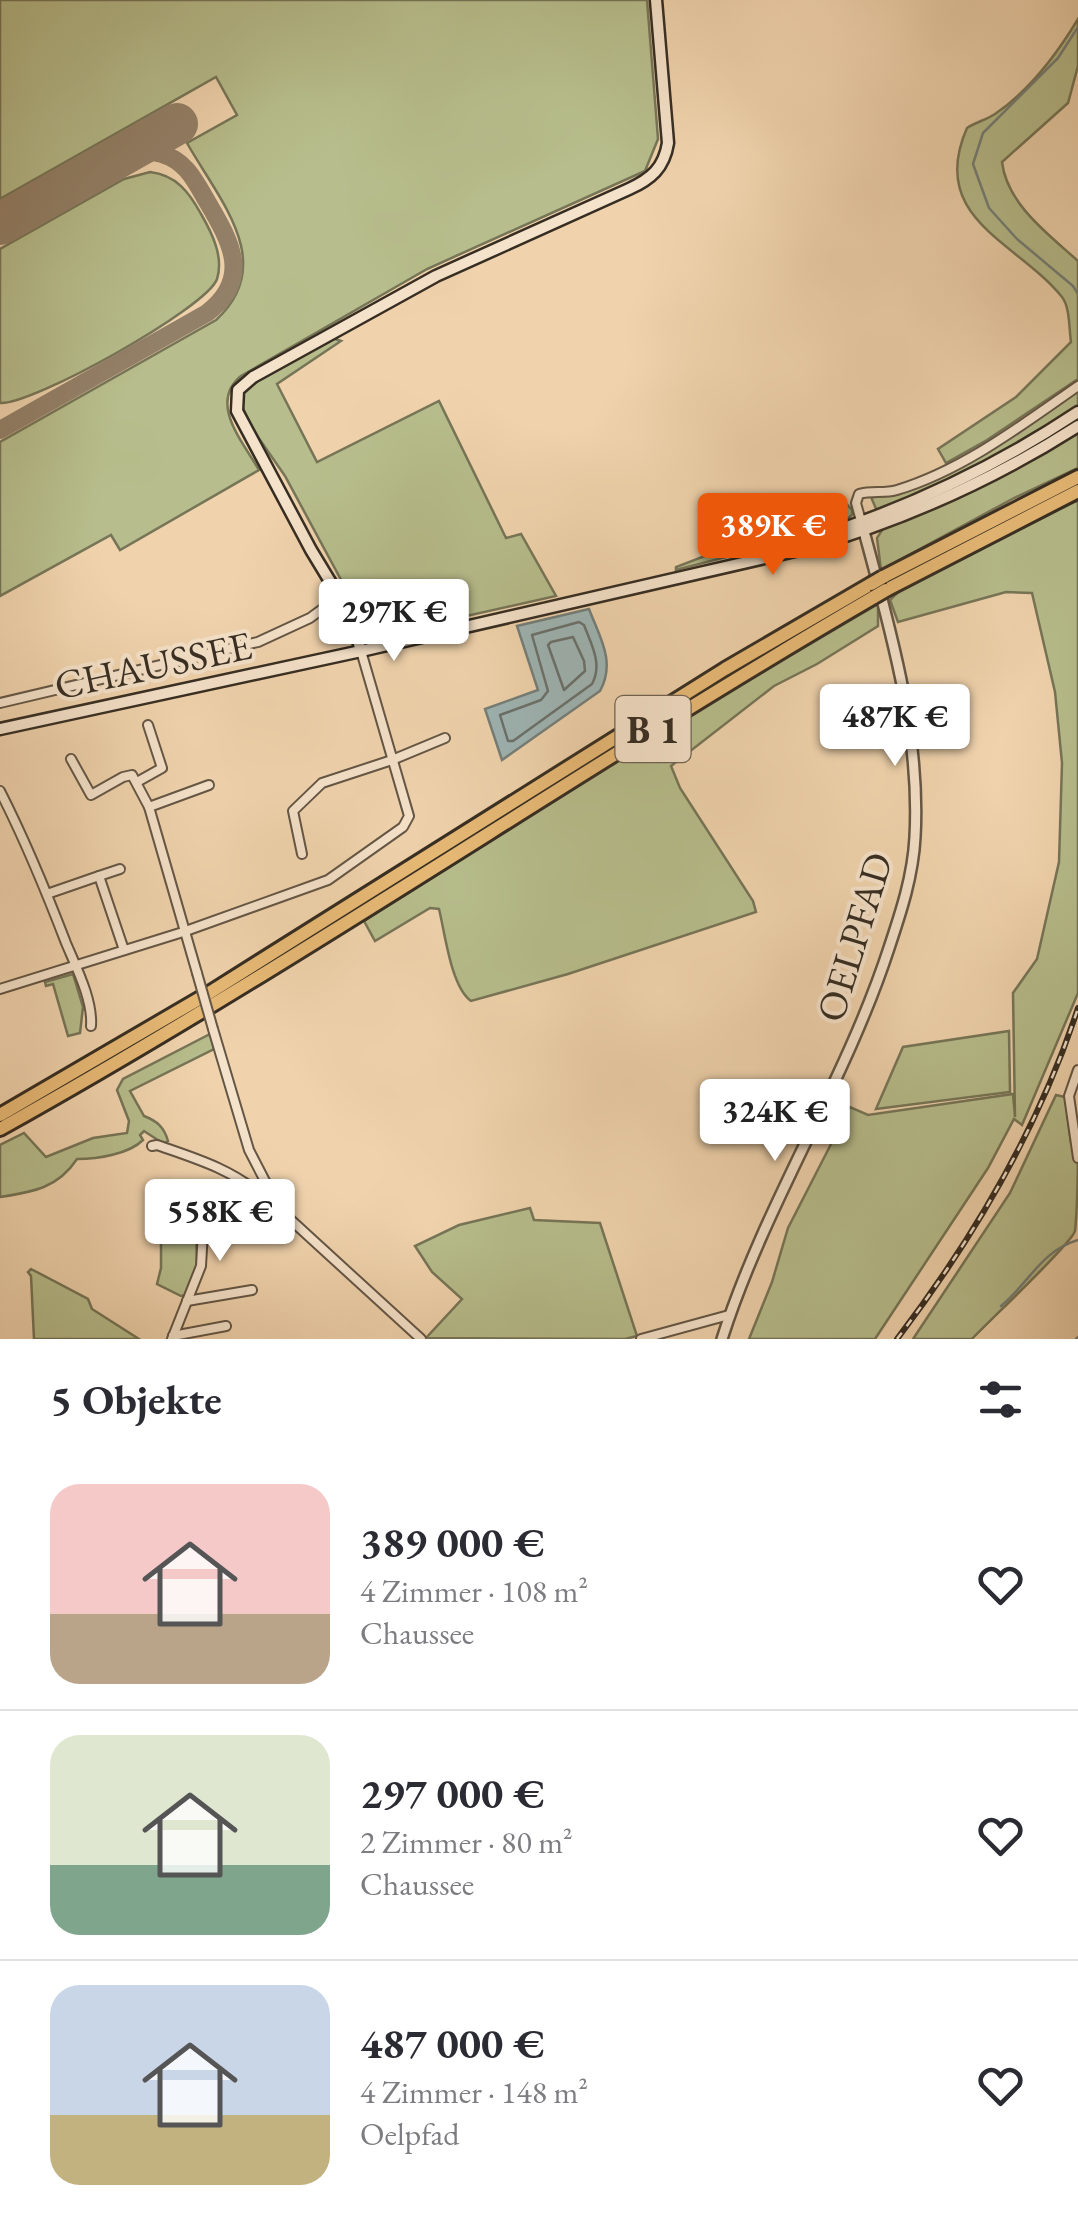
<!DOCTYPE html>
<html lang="de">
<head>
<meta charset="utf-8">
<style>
  body { margin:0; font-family:"EB Garamond",serif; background:#f2f2f3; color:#2b2b33; height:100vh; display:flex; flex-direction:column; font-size:38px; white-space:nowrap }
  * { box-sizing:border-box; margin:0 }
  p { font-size:32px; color:#7c7c81 }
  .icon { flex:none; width:55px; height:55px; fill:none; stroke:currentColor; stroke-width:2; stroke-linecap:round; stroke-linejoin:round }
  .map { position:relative; height:1339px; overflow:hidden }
  .side { display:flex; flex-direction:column; background:#fff; flex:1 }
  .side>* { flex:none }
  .price { position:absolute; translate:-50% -85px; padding:0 22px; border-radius:10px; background:#fff; color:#222; font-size:32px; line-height:65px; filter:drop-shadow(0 2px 5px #0008) }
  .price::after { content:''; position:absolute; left:50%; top:60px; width:30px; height:22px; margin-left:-15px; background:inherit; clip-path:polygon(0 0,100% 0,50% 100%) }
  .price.selected { background:#ea580c; color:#fff }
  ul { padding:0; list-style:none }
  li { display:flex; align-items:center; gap:30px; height:250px; padding:0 50px }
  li+li { border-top:2px solid #e1e1e2 }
  li span { display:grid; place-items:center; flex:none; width:280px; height:200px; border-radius:30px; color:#555 }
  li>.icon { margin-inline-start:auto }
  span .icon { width:120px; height:120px; fill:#fffc; stroke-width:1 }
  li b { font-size:42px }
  h2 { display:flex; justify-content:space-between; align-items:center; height:120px; padding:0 50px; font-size:42px }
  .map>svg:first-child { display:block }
  .green { fill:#b7bd8c; stroke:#767557; stroke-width:2.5 }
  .water { fill:#9eb5b5; stroke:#747f7a; stroke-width:2.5 }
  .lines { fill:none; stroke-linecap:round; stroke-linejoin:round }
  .shore { stroke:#6a716c; stroke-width:2.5 }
  .stream { stroke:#747f7a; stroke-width:2.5 }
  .taxiway { stroke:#938068; stroke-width:18 }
  .runway { stroke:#938068; stroke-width:42 }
  .minor-casing { stroke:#645645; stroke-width:12 }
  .tertiary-casing { stroke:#645645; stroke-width:14 }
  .secondary-casing { stroke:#362d22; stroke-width:15 }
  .motorway-casing { stroke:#362d22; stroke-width:18 }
  .minor { stroke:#f5e2ca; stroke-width:8 }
  .tertiary { stroke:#f5e2ca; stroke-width:9 }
  .secondary { stroke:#f5e2ca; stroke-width:10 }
  .motorway { stroke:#e8ba76; stroke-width:12 }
  .rail-casing { stroke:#362d22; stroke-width:6 }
  .rail { stroke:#f5e2ca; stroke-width:2.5; stroke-dasharray:8; stroke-linecap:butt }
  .minor-bridge-casing { stroke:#645645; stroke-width:12; stroke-linecap:butt }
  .motorway-bridge-casing { stroke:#362d22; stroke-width:18; stroke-linecap:butt }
  .minor-bridge { stroke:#f5e2ca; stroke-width:8 }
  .motorway-bridge { stroke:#e8ba76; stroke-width:12 }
  .labels { text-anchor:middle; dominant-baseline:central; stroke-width:8; stroke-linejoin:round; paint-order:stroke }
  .shield { fill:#f5e2ca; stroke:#6f6354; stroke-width:2.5 }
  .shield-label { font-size:38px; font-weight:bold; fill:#362d22 }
  .street-label { font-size:40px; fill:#362d22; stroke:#f5e2ca }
</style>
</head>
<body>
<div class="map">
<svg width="1078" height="1339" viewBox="0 0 1078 1339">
  <rect width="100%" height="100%" fill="#f0d3ad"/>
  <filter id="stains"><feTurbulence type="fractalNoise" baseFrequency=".002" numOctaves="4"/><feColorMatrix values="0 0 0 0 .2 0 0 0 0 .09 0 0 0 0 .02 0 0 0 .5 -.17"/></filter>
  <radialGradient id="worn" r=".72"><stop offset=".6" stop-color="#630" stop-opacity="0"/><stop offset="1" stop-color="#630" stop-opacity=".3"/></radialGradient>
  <g class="green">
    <path d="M0 0H647L658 139 645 171 427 269 241 376C208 403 243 442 259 470L120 550 111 535 0 596V442L216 320C278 263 219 200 187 143L237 115 216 77 0 199Z"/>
    <path d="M1078 19V66L1068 103 1002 162C1007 204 1048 234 1078 261V379L987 440 946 463 938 449 1016 397 1071 342C1069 329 1070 307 1062 297 1018 242 927 219 967 128 976 122 986 120 995 114 1029 91 1057 54 1078 19Z"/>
    <path d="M150 172C176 175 189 192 201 214 212 233 224 257 217 279 207 308 31 406 0 403V249L124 179Z"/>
    <polygon points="332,338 341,341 277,384 317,462 439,401 506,538 521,534 556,596 395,632 359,613 285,476 249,424 241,403 243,393 251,384"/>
    <path d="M1078 391V406C1016 449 947 482 877 511L871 497C932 498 1028 426 1078 391Z"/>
    <path d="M1078 431V468L1014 498 881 570 877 538 884 527C952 501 1017 472 1078 431Z"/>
    <polygon points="1078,500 1078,993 1022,1125 1014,1119 988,1168 875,1339 749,1339 772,1282 788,1228 850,1107 868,1115 1013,1094 1015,1117 1013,993 1037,959 1059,862 1062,763 1055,692 1032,593 1006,592 898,622 890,600 898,592"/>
    <polygon points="845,502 852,510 852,515 846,520 765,547 676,570 676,567"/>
    <path d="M878 604V626L817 664 774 686 671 766 680 788 753 901 756 912 568 974 471 1001C451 987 445 933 439 909L430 908 375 941 364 921 691 714Z"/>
    <polygon points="73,974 83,1007 80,1033 68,1036 53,984 46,986 45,982"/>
    <polygon points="1009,1031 1010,1092 876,1109 903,1047"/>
    <path d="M210 1034 214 1049 130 1091 144 1116C157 1121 164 1127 168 1141L164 1144 144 1131 140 1135 143 1140C129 1154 98 1159 77 1159 58 1188 33 1192 0 1197V1145L24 1133 46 1157 93 1138 127 1133 129 1121 117 1090 123 1079Z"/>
    <path d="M1056 1095 1065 1097 1071 1142 1078 1137C1078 1166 1078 1204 1075 1231 1072 1243 987 1323 972 1339H913L1010 1193Z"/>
    <polygon points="530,1208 534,1220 600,1223 637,1336 625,1339 426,1338 462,1299 432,1272 415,1246 459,1225"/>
    <polygon points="161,1218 196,1218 197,1267 186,1295 181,1296 157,1284 161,1268"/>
    <polygon points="31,1269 88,1299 92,1309 139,1339 34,1339 31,1276 28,1272"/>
  </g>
  <path class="water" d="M589 609C600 638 616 662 600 691L502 760 485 709 538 690 517 626Z"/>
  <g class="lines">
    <g class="shore">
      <path d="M579 622 584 625C591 644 603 664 592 684L513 741H508L500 715 541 700 548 691 532 635Z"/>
      <polygon points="573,637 584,661 585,671 564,690 548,645 551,642"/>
    </g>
    <g class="stream">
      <polyline points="1078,27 1058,58 983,133 973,164 989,208 1017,239 1073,286 1078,294"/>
      <path d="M1001 1306C1029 1283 1041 1251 1078 1240"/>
      <polyline points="1076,1339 1078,1337"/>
    </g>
    <path class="taxiway" d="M0 430 207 313C252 279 231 242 208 203 196 183 187 161 162 154 146 149 132 153 117 158"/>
    <polyline class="runway" points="0,224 177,124"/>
    <defs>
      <g id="minor">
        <path d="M861 521 856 503 859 494C872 490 884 494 897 490 963 470 1022 425 1078 386"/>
        <polyline points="0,703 258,642 310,618 340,596"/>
        <polyline points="71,759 91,795 123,777 132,775 149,807"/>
        <polyline points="137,782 162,768 148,725"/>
        <path d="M0 791C25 840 46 891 66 943 76 967 93 1000 91 1026"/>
        <polyline points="302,854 293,811 322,783 392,760 445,738"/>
        <polyline points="120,869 99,876 124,950"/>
        <polyline points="47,894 99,876"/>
        <polyline points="197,973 149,807 209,785"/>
        <polyline points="0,989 183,932 328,880 403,827 409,816 361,651"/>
        <polyline points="213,1029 249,1150 280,1210 421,1339"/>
        <polyline points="1078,1070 1069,1096 1078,1158"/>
        <path d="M152 1146 157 1145C194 1158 232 1169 262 1196L266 1195"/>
        <polyline points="187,1301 252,1290"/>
        <polyline points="173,1336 226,1326"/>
        <polyline points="172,1339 201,1266 203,1231 271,1195"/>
        <polyline points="641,1339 729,1315"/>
      </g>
      <path id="tertiary" d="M722 1339C765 1204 845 1083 889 948 901 912 913 876 915 837 921 732 889 625 862 524"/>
      <g id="secondary">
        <path d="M785 547C888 517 988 472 1078 412"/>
        <path d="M361 651 351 616 311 550 237 411 238 390 253 377 436 276 629 189C651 179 664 168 668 143L656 0"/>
        <path d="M0 729 361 651 804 549C901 521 992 481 1078 426"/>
      </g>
      <g id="motorway">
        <polyline points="883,577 1078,477"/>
        <polyline points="886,590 1078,491"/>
        <polyline points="0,1115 209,993 725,669 871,584"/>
        <path d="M0 1129C298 963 579 769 874 597"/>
      </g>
    </defs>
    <use href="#minor" class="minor-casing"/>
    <use href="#tertiary" class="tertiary-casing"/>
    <use href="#secondary" class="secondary-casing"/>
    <use href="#motorway" class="motorway-casing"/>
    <use href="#minor" class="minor"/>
    <use href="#tertiary" class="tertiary"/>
    <use href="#secondary" class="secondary"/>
    <use href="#motorway" class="motorway"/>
    <defs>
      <path id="rail" d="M897 1339C973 1239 1039 1128 1078 1008"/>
    </defs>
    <use href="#rail" class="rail-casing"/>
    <use href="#rail" class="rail"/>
    <defs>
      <polyline id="minor-bridge" points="197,973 213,1029"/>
      <g id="motorway-bridge">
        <polyline points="871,584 883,577"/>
        <polyline points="874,597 886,590"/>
      </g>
    </defs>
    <use href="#minor-bridge" class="minor-bridge-casing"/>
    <use href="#motorway-bridge" class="motorway-bridge-casing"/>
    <use href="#minor-bridge" class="minor-bridge"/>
    <use href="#motorway-bridge" class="motorway-bridge"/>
  </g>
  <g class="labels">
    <rect class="shield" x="615.5" y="696" width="75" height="66" rx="8"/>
    <g class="shield-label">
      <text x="653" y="729">B 1</text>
    </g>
    <g class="street-label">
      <text transform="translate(153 665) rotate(-12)">CHAUSSEE</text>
      <text transform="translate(854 937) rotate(-73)">OELPFAD</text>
    </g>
  </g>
  <rect width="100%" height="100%" filter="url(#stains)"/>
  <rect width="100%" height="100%" fill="url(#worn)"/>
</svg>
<b class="price selected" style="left:773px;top:578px">389K €</b>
<b class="price" style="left:394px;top:664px">297K €</b>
<b class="price" style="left:895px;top:769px">487K €</b>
<b class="price" style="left:775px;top:1164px">324K €</b>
<b class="price" style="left:220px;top:1264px">558K €</b>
</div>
<section class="side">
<h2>5 Objekte<svg class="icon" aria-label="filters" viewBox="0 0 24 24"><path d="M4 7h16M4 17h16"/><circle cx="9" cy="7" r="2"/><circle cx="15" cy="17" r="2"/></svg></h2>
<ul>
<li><span style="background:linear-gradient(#f6c9c9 65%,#b9a48a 0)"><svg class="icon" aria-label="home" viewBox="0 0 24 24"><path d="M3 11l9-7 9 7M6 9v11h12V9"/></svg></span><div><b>389 000 €</b><p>4 Zimmer · 108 m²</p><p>Chaussee</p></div><svg class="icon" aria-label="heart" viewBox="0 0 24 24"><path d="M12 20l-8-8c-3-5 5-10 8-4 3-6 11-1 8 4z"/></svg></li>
<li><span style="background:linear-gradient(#dfe7d0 65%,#7fa58c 0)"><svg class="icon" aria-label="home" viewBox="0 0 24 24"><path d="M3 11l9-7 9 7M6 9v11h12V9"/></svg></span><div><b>297 000 €</b><p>2 Zimmer · 80 m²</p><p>Chaussee</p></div><svg class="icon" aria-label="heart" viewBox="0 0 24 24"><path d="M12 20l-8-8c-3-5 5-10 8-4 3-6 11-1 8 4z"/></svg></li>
<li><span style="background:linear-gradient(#c9d6e8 65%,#c2b280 0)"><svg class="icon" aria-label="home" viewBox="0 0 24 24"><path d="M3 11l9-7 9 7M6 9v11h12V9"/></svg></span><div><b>487 000 €</b><p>4 Zimmer · 148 m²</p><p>Oelpfad</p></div><svg class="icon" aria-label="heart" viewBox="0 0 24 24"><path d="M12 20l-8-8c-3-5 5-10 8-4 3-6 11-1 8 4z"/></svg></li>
</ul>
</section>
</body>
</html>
